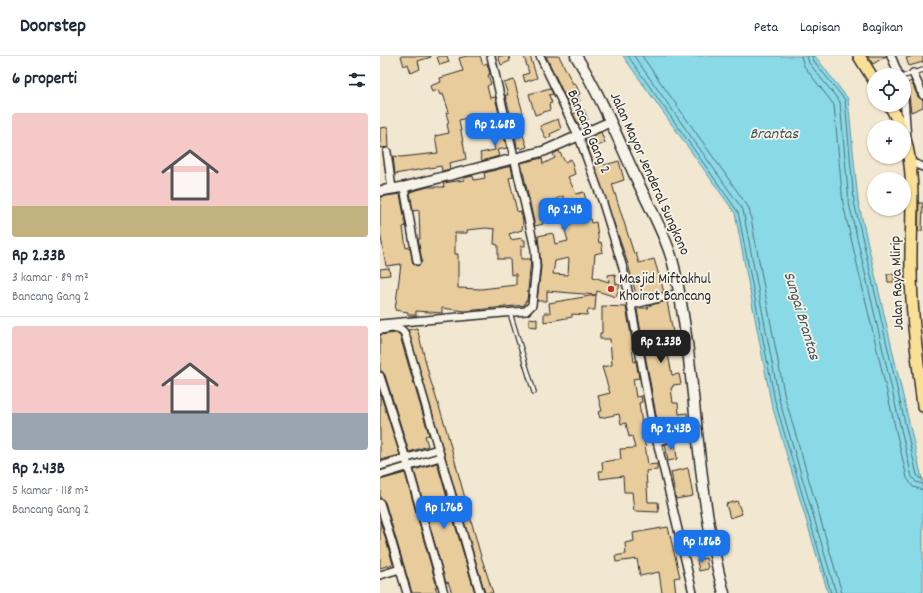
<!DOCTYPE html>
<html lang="id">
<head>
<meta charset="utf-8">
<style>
  body { margin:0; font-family:Dekko,sans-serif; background:#f2f2f3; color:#1f2937; height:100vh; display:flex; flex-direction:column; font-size:15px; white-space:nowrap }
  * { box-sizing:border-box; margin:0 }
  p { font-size:13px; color:#747a83 }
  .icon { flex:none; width:22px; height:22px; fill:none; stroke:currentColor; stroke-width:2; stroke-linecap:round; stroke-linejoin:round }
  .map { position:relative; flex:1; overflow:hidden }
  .drawer { display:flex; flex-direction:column; background:#fff; width:380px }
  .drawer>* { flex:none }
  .fabs { position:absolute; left:487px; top:12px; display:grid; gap:8px }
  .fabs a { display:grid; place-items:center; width:44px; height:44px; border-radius:50%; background:#fff; box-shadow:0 1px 3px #0004; font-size:20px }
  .price { position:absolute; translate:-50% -34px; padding:0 9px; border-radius:8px; background:#1a73e8; color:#fff; font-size:13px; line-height:26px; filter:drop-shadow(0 1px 2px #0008) }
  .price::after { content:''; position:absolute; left:50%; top:24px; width:12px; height:9px; margin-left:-6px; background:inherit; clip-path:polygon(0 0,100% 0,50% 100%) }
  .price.current { background:#222; color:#fff }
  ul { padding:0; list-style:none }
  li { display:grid; align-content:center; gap:8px; height:212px; padding:0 12px }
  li+li { border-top:1px solid #e0e1e3 }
  li span { display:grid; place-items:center; height:124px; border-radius:4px; color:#555 }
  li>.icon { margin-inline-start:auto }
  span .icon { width:72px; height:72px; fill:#fffc; stroke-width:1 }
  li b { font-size:17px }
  h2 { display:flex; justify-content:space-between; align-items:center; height:48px; padding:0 12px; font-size:17px }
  header { display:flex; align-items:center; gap:24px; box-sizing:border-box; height:56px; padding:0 20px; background:#fff; border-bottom:1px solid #e0e1e3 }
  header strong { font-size:19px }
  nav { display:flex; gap:22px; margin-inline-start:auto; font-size:14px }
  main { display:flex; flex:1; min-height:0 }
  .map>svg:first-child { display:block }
  .water { fill:#8ad9e7; stroke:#64939c }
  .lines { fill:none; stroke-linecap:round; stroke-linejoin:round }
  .shore { stroke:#517176; stroke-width:1 }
  .building { fill:#e8cc9c; stroke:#2b2b2b; fill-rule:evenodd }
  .service-casing { stroke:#2b2b2b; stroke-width:6 }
  .minor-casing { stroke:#2b2b2b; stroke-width:10 }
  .tertiary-casing { stroke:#2b2b2b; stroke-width:12 }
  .secondary-casing { stroke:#2b2b2b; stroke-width:13 }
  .primary-casing { stroke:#2b2b2b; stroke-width:14 }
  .service { stroke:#f7f3e8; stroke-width:3.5 }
  .minor { stroke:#f7f3e8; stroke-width:7 }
  .tertiary { stroke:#f7f3e8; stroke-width:9 }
  .secondary { stroke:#f7f3e8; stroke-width:10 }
  .primary { stroke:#fadf96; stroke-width:11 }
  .poi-dot { fill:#c8321e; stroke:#f7f3e8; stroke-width:1.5 }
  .labels { text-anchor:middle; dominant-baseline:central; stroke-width:3.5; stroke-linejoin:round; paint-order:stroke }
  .street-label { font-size:15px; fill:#2b2b2b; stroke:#f7f3e8 }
  .poi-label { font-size:15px; fill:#2b2b2b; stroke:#f7f3e8; text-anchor:start }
  .water-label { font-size:16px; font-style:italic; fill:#43565a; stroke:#f7f3e8 }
</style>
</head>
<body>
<header>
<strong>Doorstep</strong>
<nav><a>Peta</a><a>Lapisan</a><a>Bagikan</a></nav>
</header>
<main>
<section class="drawer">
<h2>6 properti<svg class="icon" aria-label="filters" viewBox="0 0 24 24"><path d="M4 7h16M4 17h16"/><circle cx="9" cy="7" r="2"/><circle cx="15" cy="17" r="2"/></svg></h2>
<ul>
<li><span style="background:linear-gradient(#f6c9c9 75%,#c2b280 0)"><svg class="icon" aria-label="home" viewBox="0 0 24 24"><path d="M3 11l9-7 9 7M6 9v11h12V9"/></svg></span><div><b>Rp 2.33B</b><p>3 kamar · 89 m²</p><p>Bancang Gang 2</p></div></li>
<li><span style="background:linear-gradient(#f6c9c9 70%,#9aa5b1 0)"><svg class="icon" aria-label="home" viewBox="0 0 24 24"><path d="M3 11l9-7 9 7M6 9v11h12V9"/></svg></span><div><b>Rp 2.43B</b><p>5 kamar · 118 m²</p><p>Bancang Gang 2</p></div></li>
</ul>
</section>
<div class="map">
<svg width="543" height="537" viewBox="0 0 543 537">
  <rect width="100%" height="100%" fill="#f2e7d1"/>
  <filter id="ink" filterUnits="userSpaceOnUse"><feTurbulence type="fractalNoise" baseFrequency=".025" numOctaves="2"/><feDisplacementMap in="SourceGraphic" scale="8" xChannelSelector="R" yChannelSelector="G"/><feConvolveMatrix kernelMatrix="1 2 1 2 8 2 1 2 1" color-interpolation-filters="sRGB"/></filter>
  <g filter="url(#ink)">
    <polygon class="water" points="243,0 435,0 468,43 478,145 543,427 543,537 448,537 391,346 355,157"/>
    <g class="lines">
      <g class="shore">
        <polyline points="248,0 358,156 395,345 451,537"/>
        <polyline points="254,0 363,154 399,343 456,537"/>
        <polyline points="262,0 369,152 405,342 462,537"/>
        <polyline points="421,0 424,10 454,49 463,148 527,422 533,431 543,434"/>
        <polyline points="427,0 429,7 460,46 469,147 532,421 536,426 543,428"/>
        <polyline points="432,0 433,4 465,44 474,146 537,419 539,422 543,423"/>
      </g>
    </g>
    <g class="building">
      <polygon points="21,0 51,0 51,1 38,5 40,13 31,17 28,8 24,10"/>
      <polygon points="61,0 67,0 69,6 60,9 57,1"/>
      <polygon points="87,0 100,0 103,9 107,7 110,18 108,19 111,28 107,30 110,42 115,41 120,62 113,63 114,69 96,73 92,61 79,64 86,103 69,107 70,113 62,115 61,110 15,118 13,100 21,101 58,97 55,80 69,77 67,68 69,67 66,57 69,56 63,38 60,39 58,34 52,36 50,30 61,26 60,22 83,15 79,2"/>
      <polygon points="118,0 129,0 130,5 121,9"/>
      <polygon points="144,0 150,0 157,22 145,26 143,19 149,17"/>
      <polygon points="166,0 179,0 193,28 195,27 200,38 197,39 200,45 189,49"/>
      <polygon points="488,0 506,0 493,8"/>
      <polygon points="533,0 543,0 543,6 529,10 526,2"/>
      <polygon points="134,24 143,57 131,60 125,39 128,39 124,27"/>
      <polygon points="531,25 538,41 543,44 543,51 531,56 529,40 524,29"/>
      <polygon points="170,32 173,38 169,39 172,47 169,48 170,54 155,59 149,38"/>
      <polygon points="204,54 208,64 199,69 193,58"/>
      <polygon points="178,63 181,73 170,78 171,80 166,83 160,70"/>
      <polygon points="8,71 9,91 0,92 0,72"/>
      <polygon points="135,76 142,76 147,91 141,93 140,91 137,92"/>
      <polygon points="221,76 225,87 217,90 223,106 225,109 239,105 244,124 232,128 254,198 256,197 259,207 274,203 284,236 257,242 248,208 205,83"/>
      <polygon points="123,77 127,92 117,94 119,100 102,105 100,97 115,94 112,80"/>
      <path d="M179 95 185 106 191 103 195 118 188 121 196 138 204 136 211 167 216 166 219 187 221 186 223 196 215 198 213 221 229 226 228 219 235 218 236 228 240 229 236 241 217 235 216 239 167 235V245H157L161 211 158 180 173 177 175 188 188 185 184 171 191 169 187 149 183 140 169 146 172 159 162 162 163 168 155 170 141 107 162 102 163 108 175 102 173 98ZM189 202 188 219 173 218 175 205Z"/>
      <path d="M131 110 133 121 129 122 137 155 141 156 143 165 142 174 129 178 131 184 142 182V184H145V190H141V203H151L147 245H145V249L85 255 62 252V257L36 255V259H28V256L15 254 21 208 6 210 0 176V141L20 138 26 170 23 171 26 192 30 191 33 208 38 210 42 205 38 183H40L39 154 33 155 30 136 48 131H64L63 127 84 124V122L93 120 94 124 105 122 104 117ZM106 172 115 173 114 188 118 189V203H130L131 219 136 218V229L101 233 78 232V198H75V177H87V174Z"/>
      <polygon points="539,147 543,147 542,175 538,175"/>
      <polygon points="9,212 10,219 0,220 0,213"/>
      <polygon points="507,218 514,218 514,226 508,226"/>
      <polygon points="216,239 215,254 208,254 207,259 192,258 192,261 164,266 164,257 170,257 169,247"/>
      <polygon points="287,245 297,297 288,298 292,319 299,318 301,328 293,329 293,331 291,332 293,347 298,347 299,358 307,357 308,365 306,365 307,373 285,378 283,362 277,363 276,359 257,254 260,252 269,252 267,250"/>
      <polygon points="222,250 246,251 253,290 252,291 254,306 256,305 259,322 253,323 256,341 261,340 262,346 259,347 268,409 277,408 277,414 266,415 268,446 278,446 279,456 254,455 252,436 244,436 243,420 220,423 219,415 223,415 222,406 241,403 240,393 255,392 252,380 249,381 246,367 241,368 239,358 220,362 218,356 222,355 218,340 230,337 222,311 232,309 230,283 220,283 220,277 222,277"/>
      <polygon points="149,262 157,263 157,271 149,270"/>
      <polygon points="37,272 50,323 65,369 100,497 113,537 105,537 28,274"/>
      <polygon points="16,277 20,280 49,379 45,380 48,390 29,396 5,319 0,313 0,279"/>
      <polygon points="0,337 20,399 0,404"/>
      <polygon points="295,386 297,403 288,405 285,388"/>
      <polygon points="57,407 95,537 72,537 68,526 66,527 34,414"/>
      <polygon points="308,412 313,440 296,443 291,416"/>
      <polygon points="25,417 57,531 55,531 58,537 32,537 5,446 0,442 0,424"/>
      <polygon points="357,445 362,458 350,462 346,448"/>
      <polygon points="0,464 13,508 0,512"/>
      <polygon points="288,471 300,521 294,522 296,537 282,537 279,516 260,520 257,503 236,506 235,500 246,498 245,487 254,485 253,477"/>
      <polygon points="326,502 328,513 319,515 317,504"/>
    </g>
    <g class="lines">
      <defs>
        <g id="service">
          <polyline points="524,20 543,14"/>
          <polyline points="130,257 154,336"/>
        </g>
        <g id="minor">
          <polyline points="160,0 199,81 222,144 243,212 251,249 271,360 313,537"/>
          <polyline points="511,0 519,19"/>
          <polyline points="533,17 543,39"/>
          <polyline points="524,41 527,83"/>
          <polyline points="7,96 12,133"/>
          <polyline points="530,106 543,111"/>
          <polyline points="24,131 37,205"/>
          <polyline points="251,249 299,237"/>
          <polyline points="0,268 146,255 152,249 156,211 155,193 111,0"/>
          <path d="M0 274C9 273 20 268 25 278L100 537"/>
          <polyline points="0,320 26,403 64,537"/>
          <polyline points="277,385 317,376"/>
          <polyline points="0,410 58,393"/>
          <polyline points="0,419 60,401"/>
          <polyline points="0,447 27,537"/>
          <polyline points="0,519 20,513"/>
        </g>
        <polyline id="tertiary" points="0,135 24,131 164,95 230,66"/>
        <path id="secondary" d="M196 0C220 38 237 81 256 122 268 148 288 184 294 211 318 318 314 431 344 537"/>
        <g id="primary">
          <polyline points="479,0 494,24"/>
          <polyline points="510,49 521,71"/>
          <path d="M524 79C537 122 530 170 531 213 531 259 538 305 543 350"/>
        </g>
      </defs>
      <use href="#service" class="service-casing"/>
      <use href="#minor" class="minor-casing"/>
      <use href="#tertiary" class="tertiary-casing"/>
      <use href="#secondary" class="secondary-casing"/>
      <use href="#primary" class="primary-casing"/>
      <use href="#service" class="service"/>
      <use href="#minor" class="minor"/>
      <use href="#tertiary" class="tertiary"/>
      <use href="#secondary" class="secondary"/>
      <use href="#primary" class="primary"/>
    </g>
  </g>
  <circle class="poi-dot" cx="231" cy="233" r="4"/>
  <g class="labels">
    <g class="street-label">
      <text transform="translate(208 76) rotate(67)">Bancang Gang 2</text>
      <text transform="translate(269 118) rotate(66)">Jalan Mayor Jenderal Sungkono</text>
      <text transform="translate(518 227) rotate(-92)">Jalan Raya Mlirip</text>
    </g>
    <g class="poi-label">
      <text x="239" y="224">Masjid Miftakhul<tspan x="239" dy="17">Khoirot Bancang</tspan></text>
    </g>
    <g class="water-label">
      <text x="394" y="78">Brantas</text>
      <text transform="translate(421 260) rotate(73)">Sungai Brantas</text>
    </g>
  </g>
</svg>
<div class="fabs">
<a><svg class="icon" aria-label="locate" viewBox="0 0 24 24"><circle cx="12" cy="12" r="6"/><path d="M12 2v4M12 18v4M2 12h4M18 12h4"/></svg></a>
<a>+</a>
<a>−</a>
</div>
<b class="price" style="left:115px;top:91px">Rp 2.68B</b>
<b class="price" style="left:185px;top:176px">Rp 2.4B</b>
<b class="price current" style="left:281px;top:308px">Rp 2.33B</b>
<b class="price" style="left:291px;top:395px">Rp 2.43B</b>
<b class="price" style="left:64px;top:474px">Rp 1.76B</b>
<b class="price" style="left:322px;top:508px">Rp 1.86B</b>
</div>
</main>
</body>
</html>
